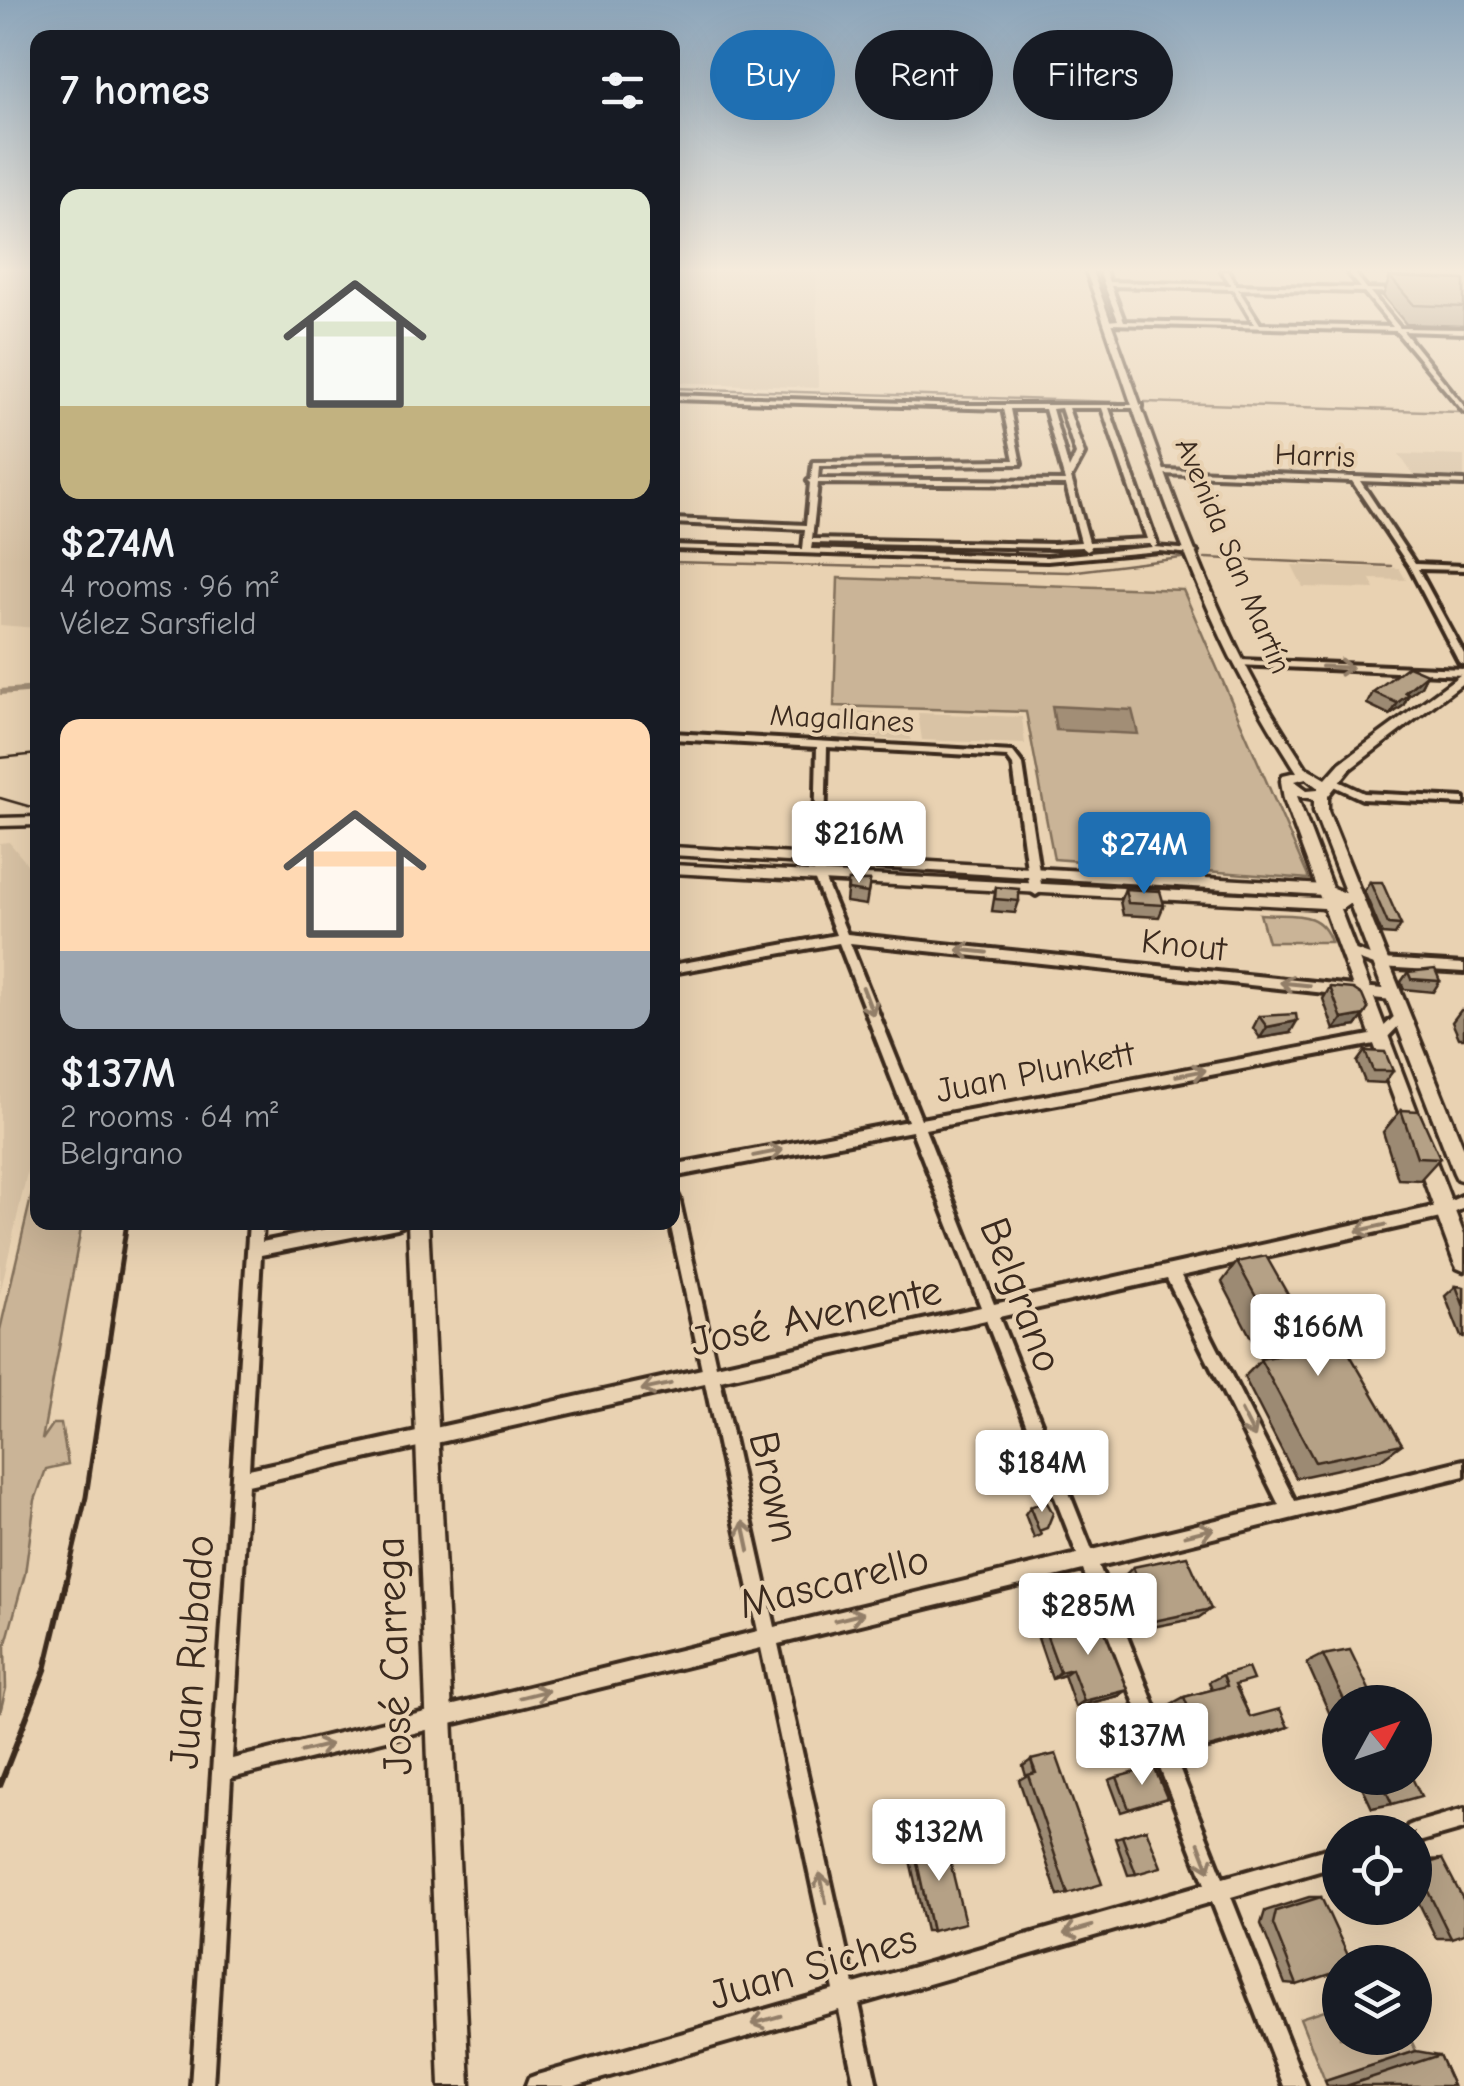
<!DOCTYPE html>
<html lang="en">
<head>
<meta charset="utf-8">
<style>
  body { margin:0; font-family:"Comic Neue",sans-serif; background:#242831; color:#f1f3f6; height:100vh; display:flex; flex-direction:column; font-size:38px; white-space:nowrap }
  * { box-sizing:border-box; margin:0 }
  p { font-size:32px; color:#9ea1a6 }
  .icon { flex:none; width:55px; height:55px; fill:none; stroke:currentColor; stroke-width:2; stroke-linecap:round; stroke-linejoin:round }
  .map { position:relative; flex:1; overflow:hidden }
  .sheet { position:absolute; left:30px; top:30px; width:650px; height:1200px; display:flex; flex-direction:column; background:#171b24; border-radius:20px; box-shadow:0 10px 40px #0002 }
  .sheet>* { flex:none }
  .top-card { position:absolute; left:710px; top:30px; width:602px; height:90px; display:flex; gap:20px }
  .needle { width:65px; rotate:50deg }
  .fabs { position:absolute; left:1322px; top:1685px; display:grid; gap:20px }
  .fabs a { display:grid; place-items:center; width:110px; height:110px; border-radius:50%; background:#171b24; box-shadow:0 10px 40px #0002; font-size:50px }
  .price { position:absolute; translate:-50% -85px; padding:0 22px; border-radius:10px; background:#fff; color:#222; font-size:32px; line-height:65px; filter:drop-shadow(0 2px 5px #0008) }
  .price::after { content:''; position:absolute; left:50%; top:60px; width:30px; height:22px; margin-left:-15px; background:inherit; clip-path:polygon(0 0,100% 0,50% 100%) }
  .price.current { background:#1f6fb2; color:#fff }
  ul { padding:0; list-style:none }
  li { display:grid; align-content:center; gap:20px; height:530px; padding:0 30px }
  li span { display:grid; place-items:center; height:310px; border-radius:20px; color:#555 }
  li>.icon { margin-inline-start:auto }
  span .icon { width:180px; height:180px; fill:#fffc; stroke-width:1 }
  li b { font-size:42px }
  h2 { display:flex; justify-content:space-between; align-items:center; height:120px; padding:0 30px; font-size:42px }
  .pill { padding:0 35px; border-radius:45px; background:#171b24; box-shadow:0 10px 40px #0002; font-size:35px; line-height:90px }
  .pill.current { background:#1f6fb2; color:#fff }
  .map>svg:first-child { display:block }
  .built { fill:#d9c3a5 }
  .green { fill:#cab497; stroke:#826f5a; stroke-width:2.5 }
  .water { fill:#a28e76; stroke:#796653; stroke-width:2.5 }
  .lines { fill:none; stroke-linecap:round; stroke-linejoin:round }
  .stream { stroke:#796653; stroke-width:2.5 }
  .canal { fill:#a28e76; fill-rule:evenodd }
  .minor-casing { stroke:#3b2a1e; stroke-width:8 }
  .tertiary-casing { stroke:#3b2a1e; stroke-width:7 }
  .secondary-casing { stroke:#3b2a1e; stroke-width:7 }
  .minor { fill:#e9d2b2; fill-rule:evenodd }
  .tertiary { fill:#e9d2b2; fill-rule:evenodd }
  .secondary { fill:#e9d2b2; fill-rule:evenodd }
  .rail-far2 { stroke:#3b2a1e; stroke-width:2.5 }
  .rail-far1 { stroke:#3b2a1e; stroke-width:5 }
  .rail { stroke:#3b2a1e; stroke-width:6 }
  .wall { fill:#9c8a73; stroke:#3b2a1e; stroke-width:2.5 }
  .shaded-wall { fill:#7f715e; stroke:#3b2a1e; stroke-width:2.5 }
  .building { fill:#b5a186; stroke:#3b2a1e; stroke-width:2.5 }
  .oneway { stroke:#927e68 }
  .labels { text-anchor:middle; dominant-baseline:central; stroke-width:8; stroke-linejoin:round; paint-order:stroke }
  .far-street-label { font-size:30px; fill:#3b2a1e; stroke:#e9d2b2 }
  .street-label { font-size:35px; fill:#3b2a1e; stroke:#e9d2b2 }
  .near-street-label { font-size:42px; fill:#3b2a1e; stroke:#e9d2b2 }
</style>
</head>
<body>
<div class="map">
<svg width="1464" height="2086" viewBox="0 0 1464 2086">
  <rect width="100%" height="100%" fill="#e9d2b2"/>
  <filter id="ink" filterUnits="userSpaceOnUse"><feTurbulence type="fractalNoise" baseFrequency=".01" numOctaves="2"/><feDisplacementMap in="SourceGraphic" scale="20" xChannelSelector="R" yChannelSelector="G"/><feConvolveMatrix kernelMatrix="1 2 1 2 8 2 1 2 1" color-interpolation-filters="sRGB"/></filter>
  <g filter="url(#ink)">
    <g class="built">
      <polygon points="0,271 37,271 37,628 0,625"/>
      <polygon points="672,271 816,271 818,388 673,382"/>
      <polygon points="1399,454 1464,456 1464,478 1414,476"/>
      <polygon points="1292,565 1399,568 1406,580 1370,579 1375,589 1303,587"/>
      <polygon points="841,710 876,712 876,725 909,726 911,740 839,737"/>
      <polygon points="918,713 1022,717 1025,744 922,740"/>
      <polygon points="9,842 37,876 38,1123 0,1294 0,843"/>
    </g>
    <g class="green">
      <polygon points="838,578 1183,590 1309,879 1054,859 1026,712 834,706"/>
      <path d="M1260 914C1292 917 1320 908 1331 942H1268Z"/>
      <polygon points="37,1172 38,1222 82,1223 42,1440 53,1424 61,1424 68,1464 46,1469 35,1500 25,1574 5,1647 6,1688 0,1713 0,1330"/>
      <polygon points="1340,2005 1340,2038 1410,2038 1416,2051 1325,2081 1300,2018"/>
    </g>
    <polygon class="water" points="1052,706 1132,710 1138,734 1056,730"/>
    <g class="lines">
      <g class="stream">
        <polyline points="672,388 1118,402"/>
        <polyline points="1145,402 1459,412"/>
        <polyline points="1205,558 1391,566"/>
        <polyline points="672,562 1069,572 1189,557"/>
      </g>
      <polygon class="canal" points="38,686 38,692 0,695 0,689"/>
      <defs>
        <g id="minor">
          <path d="M1099 271H1105L1109 282 1231 285 1222 271H1228L1236 285 1361 288 1347 271H1353L1367 289 1401 290 1399 293 1370 292 1400 328 1464 329V333L1403 331 1464 406V412L1396 331 1109 324 1107 321 1118 320ZM1111 286 1233 289 1254 324 1124 321ZM1238 289 1364 292 1393 327 1260 324Z"/>
          <path d="M672 395 964 405H1142V407L1140 408H1109L1156 541 1157 545 1154 547 1193 550 1197 552 1193 554 1159 551 1047 561 672 549V545L803 549 805 529 672 523V519L806 525 810 483 808 481 811 479 813 462 1014 460 1003 409 672 399ZM1061 408 1076 454 1069 469 1052 409ZM1068 408H1102L1147 539 1089 542 1071 478 1084 454ZM1010 409H1045L1065 481 818 479 819 466 1021 464ZM818 483 1066 485 1081 542 1053 544 812 539ZM812 543 1053 548 1082 547 1087 551 1091 549 1090 546 1149 544 1152 547 1047 557 811 549Z"/>
          <polygon points="1164,470 1464,481 1464,485 1360,481 1415,564 1464,566 1464,570 1418,569 1464,654 1464,665 1459,662 1409,566 1352,481 1161,474 1160,472"/>
          <polygon points="1240,660 1464,669 1464,675 1237,665 1235,663"/>
          <path d="M672 733 1013 752 1023 765 1042 891 1036 895 1030 891 1013 765 1007 757 827 747 824 878 847 934 1392 990 1398 995 1392 1000 850 943 921 1119 1376 1034 1397 1014 1401 1012 1407 1017 1384 1041 1380 1043 925 1129 994 1304 1442 1205 1464 1195V1208L1445 1217 1181 1276 1295 1501 1464 1460V1476L1099 1566 1223 1878 1340 1845V1865L1231 1897 1306 2086H1284L1212 1902 859 2004 877 2086H855L839 2010 575 2086H526L529 2078 537 2075 834 1990 761 1648 231 1778 213 2086H191L249 1222H263L262 1242 362 1222H404L402 1226 397 1228 261 1255 249 1469 702 1369 670 1222H672V1192L677 1194 679 1198 716 1366 981 1307 912 1131 672 1177V1165L908 1121 839 943 672 973V965L836 935 814 878 817 747 672 739ZM1167 1279 1279 1505 1092 1550 999 1317ZM986 1320 1077 1554 775 1627 720 1380ZM705 1383 758 1631 232 1759 248 1485ZM1083 1570 1205 1884 854 1984 778 1644Z"/>
          <polygon points="1332,778 1364,793 1464,798 1464,804 1362,799 1328,783 1327,781"/>
          <polygon points="1347,947 1381,959 1464,964 1464,972 1380,967 1343,954 1341,951"/>
          <polygon points="1464,1809 1464,1829 1415,1843 1415,1832 1405,1832 1408,1826 1415,1823"/>
        </g>
        <g id="tertiary">
          <path d="M1086 271H1092C1140 399 1180 529 1239 652 1259 694 1284 733 1309 772L1307 775H1299C1274 736 1251 697 1230 656 1170 533 1132 400 1086 271Z"/>
          <polygon points="38,817 38,825 0,826 0,818"/>
          <polygon points="672,847 1325,885 1361,899 1363,902 1361,905 1349,904 1342,909 672,873 672,865 1335,899 1324,895 672,855"/>
        </g>
        <g id="secondary">
          <path d="M1464 672V682L1350 769 1328 796V811L1464 1149V1181L1457 1179 1454 1173 1314 811V799L1297 796 1464 1235V1271L1457 1268 1454 1262 1284 799 1281 781 1283 775 1309 769 1326 779 1340 763ZM1306 778 1318 787V789L1307 790 1295 781Z"/>
          <polygon points="408,1222 428,1222 470,2086 440,2086"/>
        </g>
      </defs>
      <use href="#minor" class="minor-casing"/>
      <use href="#tertiary" class="tertiary-casing"/>
      <use href="#secondary" class="secondary-casing"/>
      <use href="#minor" class="minor"/>
      <use href="#tertiary" class="tertiary"/>
      <use href="#secondary" class="secondary"/>
      <g class="rail-far2">
        <polyline points="0,758 38,754"/>
        <polyline points="0,798 38,809"/>
      </g>
      <polyline class="rail-far1" points="65,1586 86,1497 127,1222"/>
      <polyline class="rail" points="0,1785 45,1670 66,1583"/>
    </g>
    <g class="wall">
      <polygon points="1390,277 1464,280 1464,326 1406,324 1383,296"/>
      <polygon points="1427,674 1421,686 1408,696 1403,706 1390,715 1367,704 1373,692"/>
      <polygon points="848,881 870,881 866,905 846,902"/>
      <polygon points="1370,882 1401,925 1395,935 1382,934 1364,891"/>
      <polygon points="996,887 1019,901 1015,913 992,911"/>
      <polygon points="1125,889 1164,905 1159,917 1123,915 1120,901"/>
      <polygon points="1408,972 1440,981 1433,992 1404,989 1401,982"/>
      <polygon points="1330,987 1368,1009 1356,1026 1334,1030 1323,999"/>
      <polygon points="1461,1010 1464,1010 1464,1038 1459,1038 1452,1022"/>
      <polygon points="1259,1016 1290,1033 1260,1038 1253,1028"/>
      <polygon points="1365,1051 1393,1071 1384,1083 1365,1082 1357,1062"/>
      <polygon points="1401,1110 1440,1158 1420,1180 1398,1179 1383,1132"/>
      <polygon points="1237,1262 1317,1346 1402,1444 1380,1460 1296,1478 1244,1377 1262,1359 1222,1282"/>
      <polygon points="1456,1286 1464,1287 1464,1337 1461,1337 1445,1296"/>
      <polygon points="1030,1507 1041,1535 1034,1538 1025,1514"/>
      <polygon points="1133,1567 1211,1609 1198,1618 1142,1629 1123,1577"/>
      <polygon points="1045,1631 1118,1696 1075,1707 1064,1675 1052,1679 1038,1638"/>
      <polygon points="1323,1655 1375,1702 1340,1702 1340,1737 1307,1663"/>
      <polygon points="1223,1675 1237,1688 1250,1717 1288,1727 1272,1733 1192,1754 1171,1704 1184,1697 1212,1690 1209,1682"/>
      <polygon points="1031,1760 1068,1894 1058,1896 1019,1780 1026,1776 1023,1766"/>
      <polygon points="1117,1777 1167,1798 1121,1812 1109,1780"/>
      <polygon points="1358,1778 1412,1778 1392,1804 1372,1808"/>
      <polygon points="1146,1829 1136,1874 1128,1875 1115,1838"/>
      <polygon points="913,1844 932,1931 926,1931 907,1847"/>
      <polygon points="1442,1859 1451,1938 1436,1938 1415,1895 1415,1865 1428,1860"/>
      <polygon points="1309,1897 1321,1897 1297,1985 1285,1984 1261,1924 1265,1911"/>
      <polygon points="1416,2051 1439,2055 1453,2086 1327,2086 1325,2081"/>
    </g>
    <g class="shaded-wall">
      <polygon points="1427,674 1421,686 1408,696 1403,706 1390,715 1405,692"/>
      <polygon points="1364,1015 1356,1026 1334,1030 1342,1019"/>
      <polygon points="1297,1021 1290,1033 1260,1038 1267,1027"/>
      <polygon points="1072,1669 1064,1675 1052,1679 1060,1672"/>
      <polygon points="1128,1690 1118,1696 1075,1707 1084,1701"/>
      <polygon points="1288,1727 1272,1733 1192,1754 1205,1749"/>
    </g>
    <g class="building">
      <polygon points="1390,277 1464,280 1464,307 1414,305"/>
      <polygon points="1408,666 1427,674 1405,692 1409,694 1397,703 1373,692"/>
      <polygon points="848,881 870,881 868,893 848,890"/>
      <polygon points="1370,882 1382,882 1401,925 1388,924"/>
      <polygon points="996,887 1019,889 1019,901 995,899"/>
      <polygon points="1125,889 1160,891 1164,905 1128,903"/>
      <polygon points="1435,969 1440,981 1411,979 1408,972"/>
      <polygon points="1330,987 1353,989 1362,995 1368,1009 1364,1015 1342,1019"/>
      <polygon points="1296,1014 1297,1021 1267,1027 1259,1016"/>
      <polygon points="1365,1051 1385,1052 1393,1071 1373,1071"/>
      <polygon points="1401,1110 1419,1111 1440,1158 1417,1157"/>
      <polygon points="1266,1256 1317,1346 1342,1341 1402,1444 1315,1462 1260,1359 1287,1354 1237,1262"/>
      <polygon points="1456,1286 1464,1287 1464,1307"/>
      <polygon points="1046,1501 1053,1513 1047,1528 1039,1531 1030,1507"/>
      <polygon points="1187,1556 1211,1609 1154,1621 1133,1567"/>
      <polygon points="1099,1617 1128,1690 1084,1701 1072,1669 1060,1672 1045,1631"/>
      <polygon points="1350,1650 1375,1702 1345,1702 1323,1655"/>
      <polygon points="1248,1668 1253,1680 1235,1685 1250,1717 1280,1709 1288,1727 1205,1749 1184,1697 1227,1686 1223,1675"/>
      <polygon points="1056,1754 1102,1884 1068,1894 1028,1775 1036,1773 1031,1760"/>
      <polygon points="1154,1767 1167,1798 1129,1809 1117,1777"/>
      <polygon points="1380,1778 1412,1778 1421,1796 1392,1804"/>
      <polygon points="1146,1829 1161,1867 1136,1874 1122,1836"/>
      <polygon points="944,1837 965,1923 932,1931 913,1844"/>
      <polygon points="1442,1859 1464,1901 1464,1934 1451,1938 1416,1867"/>
      <polygon points="1321,1897 1351,1962 1340,1962 1340,1971 1297,1985 1273,1924 1276,1911"/>
      <polygon points="1439,2055 1453,2086 1346,2086"/>
    </g>
    <defs><path id="oneway-shaft" d="M-6 0H5M1.5-3L5.5 0L1.5 3" fill="none" stroke-width="1.6" stroke-linecap="round" stroke-linejoin="round" transform="scale(2.5)"/></defs>
    <g class="oneway">
      <use href="#oneway-shaft" transform="translate(1337 667) rotate(2)"/>
      <use href="#oneway-shaft" transform="translate(972 951) rotate(-174)"/>
      <use href="#oneway-shaft" transform="translate(1295 984) rotate(-174)"/>
      <use href="#oneway-shaft" transform="translate(868 1001) rotate(69)"/>
      <use href="#oneway-shaft" transform="translate(1191 1073) rotate(-11)"/>
      <use href="#oneway-shaft" transform="translate(768 1153) rotate(-11)"/>
      <use href="#oneway-shaft" transform="translate(1371 1228) rotate(167)"/>
      <use href="#oneway-shaft" transform="translate(656 1387) rotate(168)"/>
      <use href="#oneway-shaft" transform="translate(1248 1424) rotate(63)"/>
      <use href="#oneway-shaft" transform="translate(1199 1532) rotate(-14)"/>
      <use href="#oneway-shaft" transform="translate(746 1536) rotate(-102)"/>
      <use href="#oneway-shaft" transform="translate(849 1617) rotate(-14)"/>
      <use href="#oneway-shaft" transform="translate(534 1694) rotate(-14)"/>
      <use href="#oneway-shaft" transform="translate(316 1748) rotate(-14)"/>
      <use href="#oneway-shaft" transform="translate(1204 1857) rotate(69)"/>
      <use href="#oneway-shaft" transform="translate(823 1888) rotate(-102)"/>
      <use href="#oneway-shaft" transform="translate(1078 1930) rotate(164)"/>
      <use href="#oneway-shaft" transform="translate(766 2020) rotate(164)"/>
    </g>
  </g>
  <linearGradient id="sky" x2="0" y2="1"><stop stop-color="#8ca5ba"/><stop offset="0.48" stop-color="#f5ebdc"/><stop offset="1" stop-color="#f5ebdc" stop-opacity="0"/></linearGradient>
  <rect width="1464" height="563" fill="url(#sky)"/>
  <g class="labels">
    <g class="far-street-label">
      <text transform="translate(1315 456) rotate(2)">Harris</text>
      <text transform="translate(1233 556) rotate(67)">Avenida San Martín</text>
      <text transform="translate(842 719) rotate(3)">Magallanes</text>
    </g>
    <g class="street-label">
      <text transform="translate(1184 945) rotate(6)">Knout</text>
      <text transform="translate(1035 1072) rotate(-11)">Juan Plunkett</text>
    </g>
    <g class="near-street-label">
      <text transform="translate(1021 1295) rotate(69)">Belgrano</text>
      <text transform="translate(816 1316) rotate(-12)">José Avenente</text>
      <text transform="translate(774 1487) rotate(78)">Brown</text>
      <text transform="translate(834 1582) rotate(-14)">Mascarello</text>
      <text transform="translate(192 1652) rotate(-86)">Juan Rubado</text>
      <text transform="translate(394 1656) rotate(-92)">José Carrega</text>
      <text transform="translate(813 1967) rotate(-16)">Juan Siches</text>
    </g>
  </g>
</svg>
<div class="fabs">
<a><svg class="needle" viewBox="-14 -14 28 28"><path d="M0-13l5 13h-10z" fill="#e53935"/><path d="M0 13l5-13h-10z" fill="#9ea1a6"/></svg></a>
<a><svg class="icon" aria-label="locate" viewBox="0 0 24 24"><circle cx="12" cy="12" r="6"/><path d="M12 2v4M12 18v4M2 12h4M18 12h4"/></svg></a>
<a><svg class="icon" aria-label="layers" viewBox="0 0 24 24"><path d="M12 4l9 5-9 5-9-5zM3 14l9 5 9-5"/></svg></a>
</div>
<b class="price" style="left:859px;top:886px">$216M</b>
<b class="price current" style="left:1144px;top:897px">$274M</b>
<b class="price" style="left:1318px;top:1379px">$166M</b>
<b class="price" style="left:1042px;top:1515px">$184M</b>
<b class="price" style="left:1088px;top:1658px">$285M</b>
<b class="price" style="left:1142px;top:1788px">$137M</b>
<b class="price" style="left:939px;top:1884px">$132M</b>
<div class="top-card">
<a class="pill current">Buy</a>
<a class="pill">Rent</a>
<a class="pill">Filters</a>
</div>
<section class="sheet">
<h2>7 homes<svg class="icon" aria-label="filters" viewBox="0 0 24 24"><path d="M4 7h16M4 17h16"/><circle cx="9" cy="7" r="2"/><circle cx="15" cy="17" r="2"/></svg></h2>
<ul>
<li><span style="background:linear-gradient(#dfe7d0 70%,#c2b280 0)"><svg class="icon" aria-label="home" viewBox="0 0 24 24"><path d="M3 11l9-7 9 7M6 9v11h12V9"/></svg></span><div><b>$274M</b><p>4 rooms · 96 m²</p><p>Vélez Sarsfield</p></div></li>
<li><span style="background:linear-gradient(#ffd9b3 75%,#9aa5b1 0)"><svg class="icon" aria-label="home" viewBox="0 0 24 24"><path d="M3 11l9-7 9 7M6 9v11h12V9"/></svg></span><div><b>$137M</b><p>2 rooms · 64 m²</p><p>Belgrano</p></div></li>
</ul>
</section>
</div>
</body>
</html>
